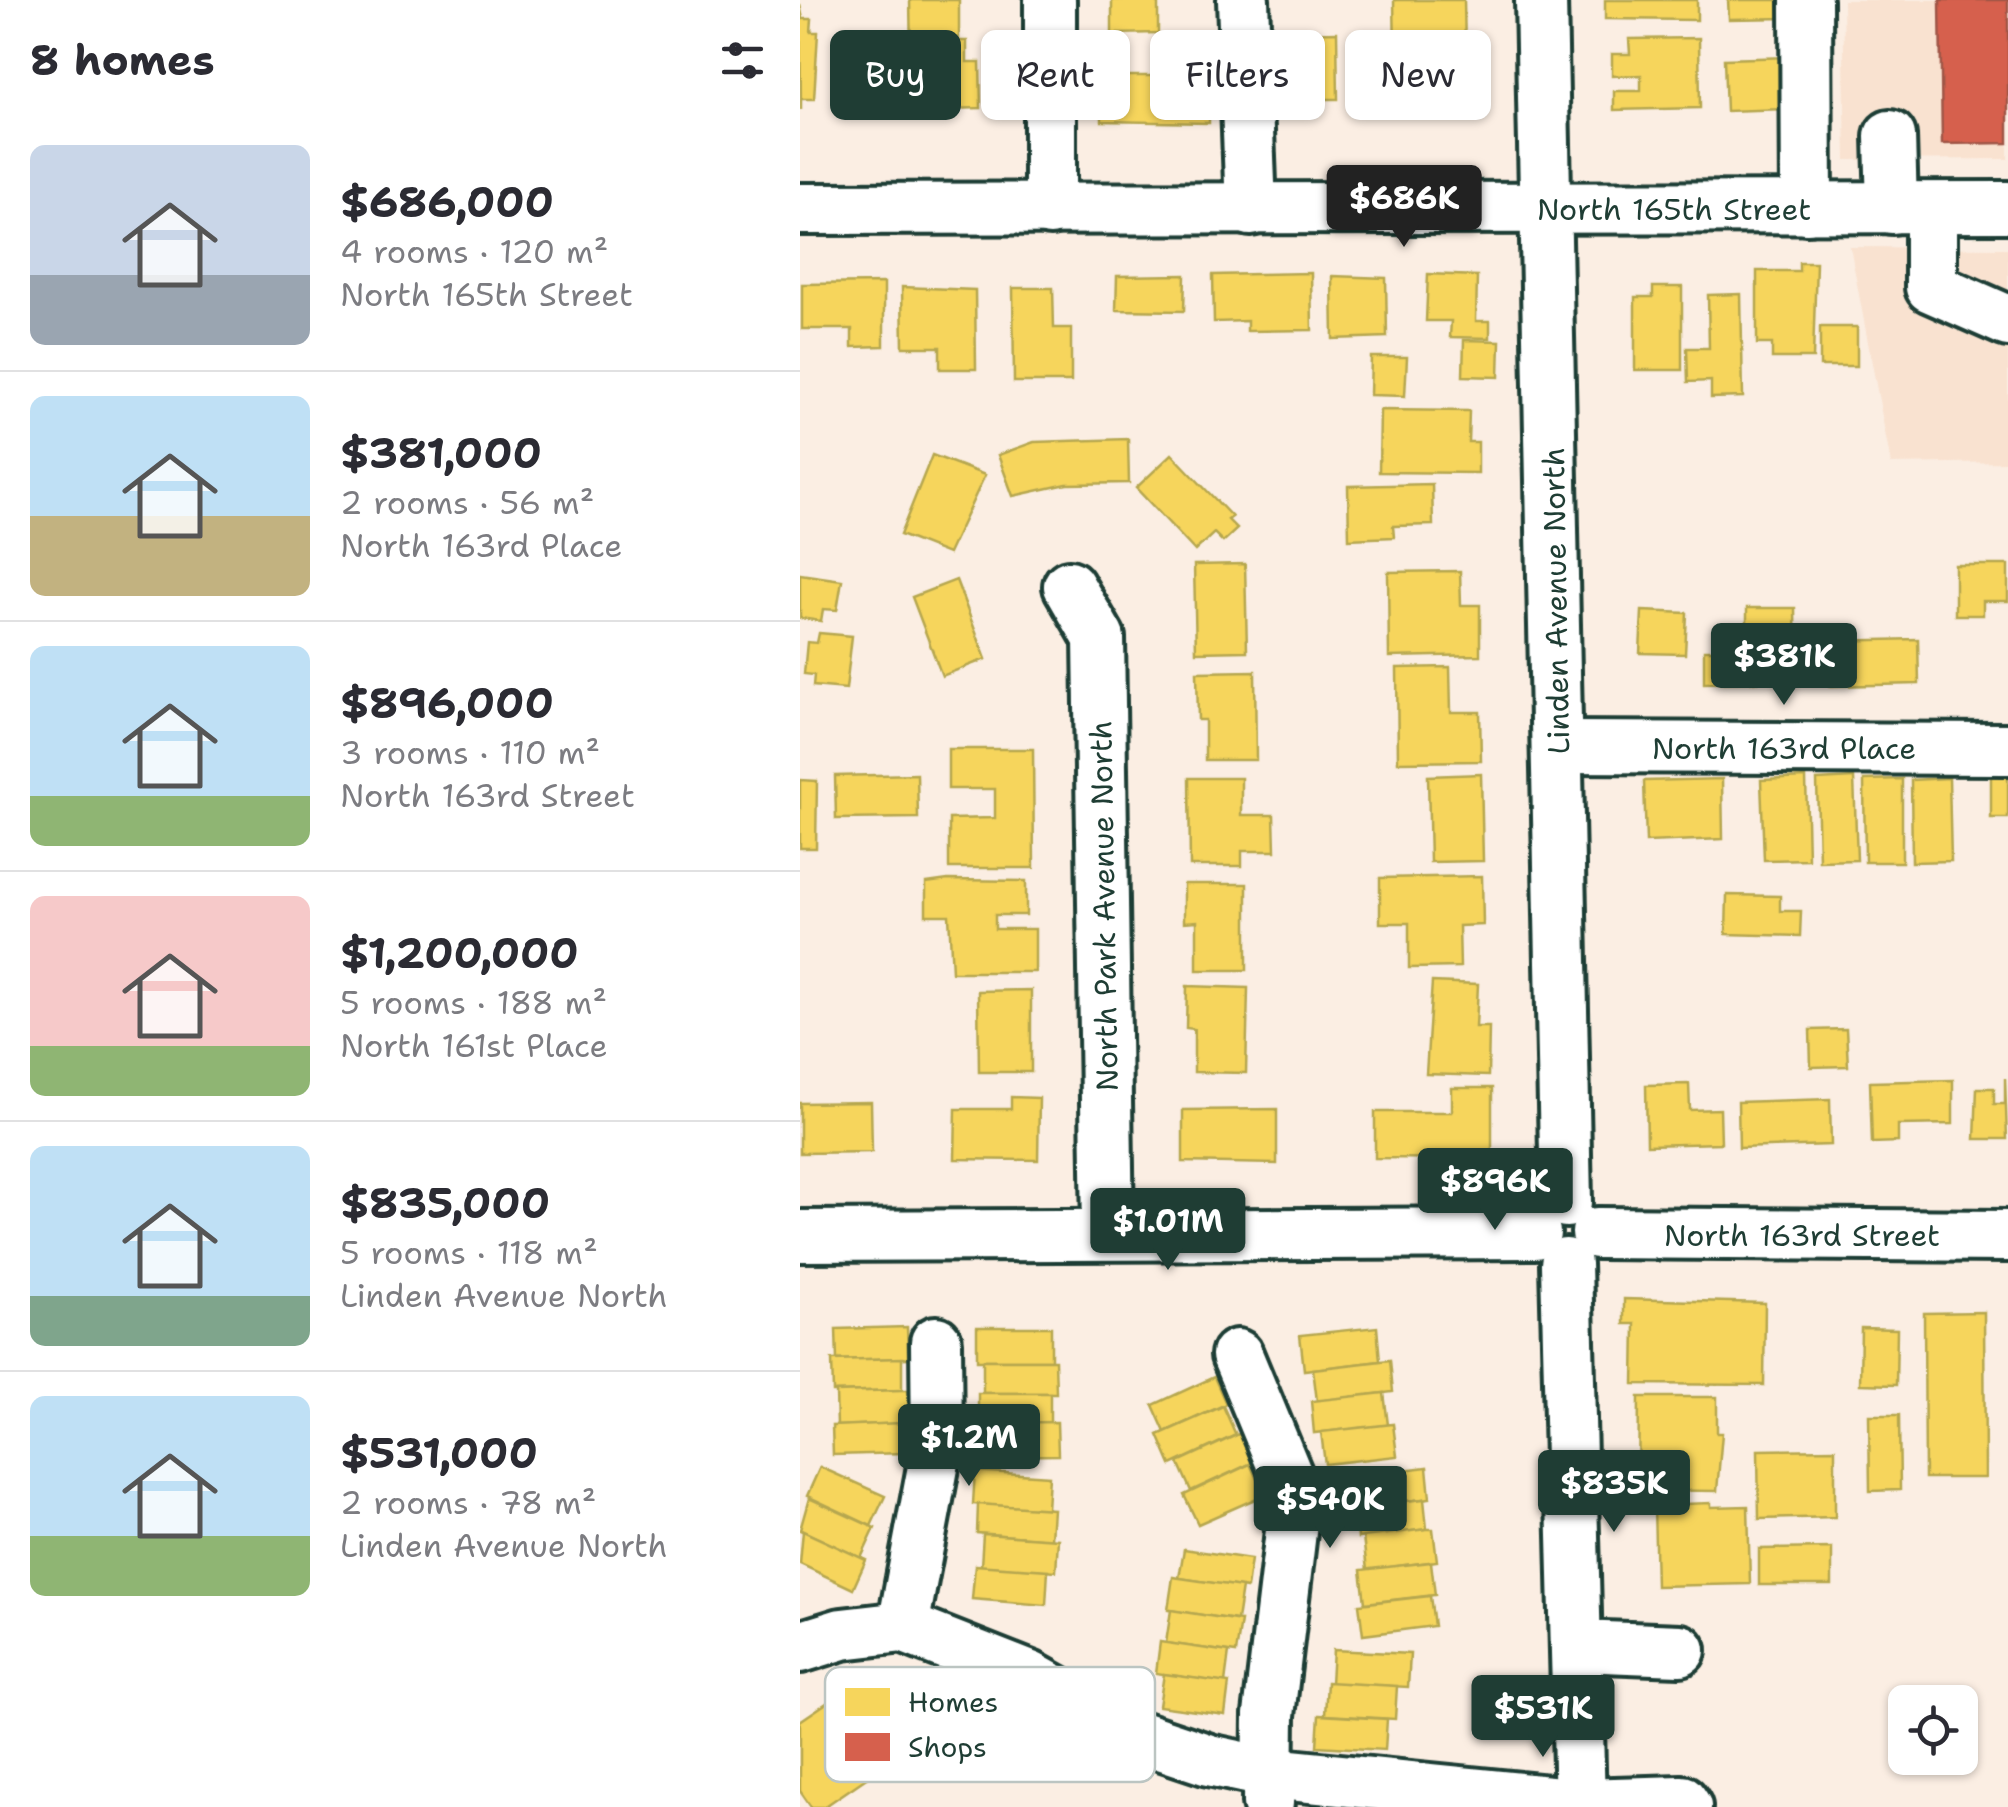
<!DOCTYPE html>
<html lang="en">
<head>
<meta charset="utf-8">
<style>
  body { margin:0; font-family:"Shantell Sans",sans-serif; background:#f7f7f7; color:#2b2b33; height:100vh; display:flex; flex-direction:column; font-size:38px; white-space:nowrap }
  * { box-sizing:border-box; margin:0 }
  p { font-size:32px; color:#7c7c81 }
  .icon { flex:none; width:55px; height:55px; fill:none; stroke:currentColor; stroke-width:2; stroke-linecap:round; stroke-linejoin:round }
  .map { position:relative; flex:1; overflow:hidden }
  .side { display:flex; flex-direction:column; background:#fff; width:800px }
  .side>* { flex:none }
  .guide { position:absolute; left:30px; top:30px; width:950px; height:90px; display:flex; gap:20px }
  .fabs { position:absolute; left:1088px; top:1685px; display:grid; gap:20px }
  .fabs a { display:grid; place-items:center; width:90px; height:90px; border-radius:15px; background:#fff; box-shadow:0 2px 8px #0004; font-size:50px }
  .price { position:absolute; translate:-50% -85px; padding:0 22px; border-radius:10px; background:#1f3d34; color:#fff; font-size:32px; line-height:65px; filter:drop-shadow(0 2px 5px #0008) }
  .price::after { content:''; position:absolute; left:50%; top:60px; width:30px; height:22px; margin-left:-15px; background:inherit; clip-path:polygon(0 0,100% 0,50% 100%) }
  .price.on { background:#222; color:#fff }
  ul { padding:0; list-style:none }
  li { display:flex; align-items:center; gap:30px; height:250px; padding:0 30px }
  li+li { border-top:2px solid #e1e1e2 }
  li span { display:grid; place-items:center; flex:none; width:280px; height:200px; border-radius:15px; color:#555 }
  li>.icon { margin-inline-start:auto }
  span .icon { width:120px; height:120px; fill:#fffc; stroke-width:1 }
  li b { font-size:42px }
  h2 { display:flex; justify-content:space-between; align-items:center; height:120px; padding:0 30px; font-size:42px }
  .tag { padding:0 35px; border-radius:15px; background:#fff; box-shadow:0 2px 8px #0004; font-size:35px; line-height:90px }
  .tag.on { background:#1f3d34; color:#fff }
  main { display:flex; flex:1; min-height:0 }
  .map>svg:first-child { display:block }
  .built { fill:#f9e2d0 }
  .homes { fill:#f6d55c; stroke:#b6a750; stroke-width:2.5 }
  .shops { fill:#d6604d; stroke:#9f5646; stroke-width:2.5 }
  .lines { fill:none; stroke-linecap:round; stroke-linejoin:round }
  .minor-casing { stroke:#1f3d34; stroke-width:58 }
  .minor { stroke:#fff; stroke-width:50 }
  .labels { text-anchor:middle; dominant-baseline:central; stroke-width:10; stroke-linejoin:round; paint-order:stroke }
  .street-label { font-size:30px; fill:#1f3d34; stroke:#fff }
  .key { fill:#fff; stroke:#bcc5c2; stroke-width:2.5 }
  .key-label { font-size:28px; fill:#1f3d34 }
</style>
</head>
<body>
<main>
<section class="side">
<h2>8 homes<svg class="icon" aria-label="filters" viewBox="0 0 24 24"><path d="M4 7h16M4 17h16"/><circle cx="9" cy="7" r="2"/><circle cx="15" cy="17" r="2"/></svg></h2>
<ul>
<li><span style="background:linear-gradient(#c9d6e8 65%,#9aa5b1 0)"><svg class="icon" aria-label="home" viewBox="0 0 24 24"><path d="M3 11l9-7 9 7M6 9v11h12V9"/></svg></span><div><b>$686,000</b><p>4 rooms · 120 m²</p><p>North 165th Street</p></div></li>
<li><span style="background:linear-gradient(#bfe0f5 60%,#c2b280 0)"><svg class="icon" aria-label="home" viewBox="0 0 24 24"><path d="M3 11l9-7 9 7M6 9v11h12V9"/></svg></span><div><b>$381,000</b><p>2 rooms · 56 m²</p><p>North 163rd Place</p></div></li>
<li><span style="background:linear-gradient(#bfe0f5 75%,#8fb573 0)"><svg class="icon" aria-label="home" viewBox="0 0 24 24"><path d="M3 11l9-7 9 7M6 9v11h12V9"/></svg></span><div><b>$896,000</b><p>3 rooms · 110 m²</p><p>North 163rd Street</p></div></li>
<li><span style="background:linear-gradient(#f6c9c9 75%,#8fb573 0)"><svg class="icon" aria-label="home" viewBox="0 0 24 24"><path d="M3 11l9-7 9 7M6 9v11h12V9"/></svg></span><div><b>$1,200,000</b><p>5 rooms · 188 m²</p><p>North 161st Place</p></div></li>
<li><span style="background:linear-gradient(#bfe0f5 75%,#7fa58c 0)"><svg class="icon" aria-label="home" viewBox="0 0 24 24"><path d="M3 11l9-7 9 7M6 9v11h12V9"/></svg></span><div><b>$835,000</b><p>5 rooms · 118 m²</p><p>Linden Avenue North</p></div></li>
<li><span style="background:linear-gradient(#bfe0f5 70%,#8fb573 0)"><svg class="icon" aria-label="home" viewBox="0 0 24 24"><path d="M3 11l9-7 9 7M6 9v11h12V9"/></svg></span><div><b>$531,000</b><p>2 rooms · 78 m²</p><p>Linden Avenue North</p></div></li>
</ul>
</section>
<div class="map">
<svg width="1208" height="1807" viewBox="0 0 1208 1807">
  <rect width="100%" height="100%" fill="#fbeee3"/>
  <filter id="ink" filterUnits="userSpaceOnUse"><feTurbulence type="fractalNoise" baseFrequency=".01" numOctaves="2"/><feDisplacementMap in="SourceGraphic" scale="20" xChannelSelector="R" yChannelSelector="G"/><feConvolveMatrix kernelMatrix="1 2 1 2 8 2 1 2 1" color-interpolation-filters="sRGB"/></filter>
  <g filter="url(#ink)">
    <g class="built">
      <polygon points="1043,0 1208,0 1208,159 1046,160"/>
      <polygon points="1050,247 1208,248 1208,462 1091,464"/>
    </g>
    <g class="homes">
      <polygon points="110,0 159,0 159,41 167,41 167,62 180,62 181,108 112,110"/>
      <polygon points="312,0 358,0 358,33 312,34"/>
      <polygon points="594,0 664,0 666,98 596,99 595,72 584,72 583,51 595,51"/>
      <polygon points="805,0 897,0 897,20 805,19"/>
      <polygon points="928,0 992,0 992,18 929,19"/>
      <polygon points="0,5 3,19 12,19 11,32 18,32 14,99 1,99 1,110"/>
      <polygon points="537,32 538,99 510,99 510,87 489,87 489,33"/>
      <polygon points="899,38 900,108 814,110 814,91 841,91 841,75 812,76 812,54 830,54 829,39"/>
      <polygon points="992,57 986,109 926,111 924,59"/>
      <polygon points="302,76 409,76 409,123 302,121"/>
      <polygon points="999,262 1016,262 1013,358 972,358 972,344 957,344 957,271 999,271"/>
      <polygon points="511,273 512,330 447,331 447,321 414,322 413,275"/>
      <polygon points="628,274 677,276 676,321 690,321 690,338 650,337 651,321 626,321"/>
      <polygon points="385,275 384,311 316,310 317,276"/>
      <polygon points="532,276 586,278 587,337 533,339"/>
      <polygon points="84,283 84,346 52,347 52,329 2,329 2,284"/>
      <polygon points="102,287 175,290 176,369 140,369 140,347 103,347"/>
      <polygon points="853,287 882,287 882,370 835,370 835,297 853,297"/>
      <polygon points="213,288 253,288 254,328 271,328 271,382 214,382"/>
      <polygon points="941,294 943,397 911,398 911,381 888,382 887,348 909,348 908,295"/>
      <rect x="1020" y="327" width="37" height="39"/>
      <polygon points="664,340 700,341 699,377 663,376"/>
      <polygon points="571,357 607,357 605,396 570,395"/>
      <polygon points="580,410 669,411 668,442 678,442 678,473 579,472"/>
      <polygon points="328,439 329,483 267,484 213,496 198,455 234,442"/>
      <polygon points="372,454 432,517 428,520 437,529 423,542 414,533 395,551 336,488"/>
      <polygon points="132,455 185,475 148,554 100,535"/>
      <polygon points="632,484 633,525 593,526 594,537 549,539 548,486"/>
      <polygon points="445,564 447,651 396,652 394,565"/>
      <polygon points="1155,565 1208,565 1208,601 1183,601 1183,615 1155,615"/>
      <polygon points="660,571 661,605 680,605 680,655 589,657 588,572"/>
      <polygon points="0,574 42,580 37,610 23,609 21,621 0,618"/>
      <polygon points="156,580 186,659 142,676 112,597"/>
      <polygon points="947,608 995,608 996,681 904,683 904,650 918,650 918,636 947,635"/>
      <polygon points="842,611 887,613 885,654 840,653"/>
      <polygon points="19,633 52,636 46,689 13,686 14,675 4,674 7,642 17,643"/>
      <polygon points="1118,639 1119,684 1030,686 1030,641"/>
      <polygon points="650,667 651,712 680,712 681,761 598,762 597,668"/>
      <polygon points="455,671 456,760 405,760 405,720 398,720 397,672"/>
      <polygon points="148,749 233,749 234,868 149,868 149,819 195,818 195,789 148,789"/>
      <rect x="1191" y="763" width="17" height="55"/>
      <polygon points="117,774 118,818 36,819 35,776"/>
      <polygon points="681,774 683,861 630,862 628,776"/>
      <polygon points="389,778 441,778 441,815 474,815 475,851 442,851 442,866 390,866"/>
      <polygon points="1006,778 1008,859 964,860 961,780"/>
      <polygon points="1054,778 1057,860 1019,861 1017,780"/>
      <polygon points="1149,778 1151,861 1112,862 1111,780"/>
      <polygon points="922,779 923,839 846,842 844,781"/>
      <polygon points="1102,779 1102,862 1065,862 1064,780"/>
      <polygon points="0,780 17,781 16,848 0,848"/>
      <polygon points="682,876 683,925 659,926 660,967 609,968 609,923 580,923 580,878"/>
      <polygon points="148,880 226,881 226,915 195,915 195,929 235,929 235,972 152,972 149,915 126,915 126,883"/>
      <polygon points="384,884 447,884 447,970 397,970 397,921 384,922"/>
      <polygon points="927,895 980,896 980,911 1001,911 1000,936 926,934"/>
      <polygon points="632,982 678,984 676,1027 689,1027 688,1076 626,1074"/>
      <polygon points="387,986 448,988 446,1073 394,1072 394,1029 386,1028"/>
      <polygon points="231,990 231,1072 179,1072 178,991"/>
      <polygon points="1046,1029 1048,1066 1011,1067 1010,1030"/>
      <polygon points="1205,1078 1207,1139 1175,1139 1177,1088 1194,1088 1194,1104 1205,1104"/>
      <polygon points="1153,1080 1153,1124 1098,1125 1098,1142 1072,1143 1070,1082"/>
      <polygon points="889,1084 890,1110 920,1109 921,1143 847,1145 846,1085"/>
      <polygon points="652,1088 692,1088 692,1159 575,1158 575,1112 652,1112"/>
      <polygon points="211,1097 239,1098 238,1160 155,1159 156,1109 211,1109"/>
      <polygon points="1030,1099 1031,1145 939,1148 938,1102"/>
      <polygon points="71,1102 72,1152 0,1153 0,1103"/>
      <polygon points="477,1109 477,1164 383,1162 383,1110"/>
      <polygon points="824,1299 965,1303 964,1385 834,1384 835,1324 824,1324"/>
      <polygon points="1184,1312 1185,1478 1125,1478 1124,1313"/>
      <polygon points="107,1327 108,1358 37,1360 36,1329"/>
      <rect x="177" y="1327" width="74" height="33"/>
      <polygon points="577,1327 580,1361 504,1370 500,1335"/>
      <polygon points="1061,1328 1097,1329 1096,1385 1060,1384"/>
      <polygon points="102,1358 102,1390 33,1392 32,1360"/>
      <polygon points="183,1360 255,1360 256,1393 183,1393"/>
      <polygon points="590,1360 593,1392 517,1401 513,1369"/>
      <polygon points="414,1377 426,1404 365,1432 353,1405"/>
      <polygon points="102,1390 108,1390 109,1423 37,1426 36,1392"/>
      <polygon points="178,1393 250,1393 250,1422 178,1423"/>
      <polygon points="584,1393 588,1425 514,1433 511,1401"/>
      <polygon points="839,1397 917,1397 917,1433 922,1433 917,1491 838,1490"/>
      <polygon points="423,1406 436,1435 371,1465 358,1435"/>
      <polygon points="1069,1415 1099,1415 1100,1490 1070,1491"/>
      <polygon points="257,1422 258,1455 185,1456 185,1423"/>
      <polygon points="103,1423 104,1453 33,1455 32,1426"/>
      <polygon points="593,1424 597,1456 525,1464 521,1432"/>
      <polygon points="441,1433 454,1462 391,1491 378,1462"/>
      <polygon points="1035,1449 1035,1517 959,1519 958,1450"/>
      <polygon points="450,1464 464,1495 398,1524 384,1495"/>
      <polygon points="20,1467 85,1496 71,1526 7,1496"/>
      <polygon points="627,1467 630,1498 559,1507 555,1476"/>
      <polygon points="175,1471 249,1476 247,1509 173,1504"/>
      <polygon points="9,1498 75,1528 61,1558 0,1530"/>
      <polygon points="624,1499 627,1529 558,1538 555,1507"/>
      <polygon points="911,1503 911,1507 948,1506 950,1584 856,1586 854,1505"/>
      <polygon points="178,1504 253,1509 251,1539 177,1533"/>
      <polygon points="627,1529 633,1529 637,1561 567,1570 563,1537"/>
      <polygon points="3,1531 66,1560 53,1589 0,1564"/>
      <polygon points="183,1534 258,1539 256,1571 181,1566"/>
      <polygon points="1032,1548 1032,1585 959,1585 959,1549"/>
      <polygon points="384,1549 451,1559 447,1588 379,1578"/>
      <polygon points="631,1562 635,1595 565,1603 561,1570"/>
      <polygon points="175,1565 248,1570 246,1605 172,1599"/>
      <polygon points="373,1577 442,1587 437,1620 368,1610"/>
      <polygon points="630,1596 634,1626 563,1635 559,1604"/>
      <polygon points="371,1610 441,1621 436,1653 366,1643"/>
      <polygon points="360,1642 429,1652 425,1683 356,1673"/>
      <polygon points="533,1650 610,1654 608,1687 531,1683"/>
      <polygon points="364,1674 429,1683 425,1715 359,1706"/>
      <polygon points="527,1682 597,1686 595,1719 525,1715"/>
      <polygon points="37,1696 84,1766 24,1807 11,1807 0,1791 0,1721"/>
      <polygon points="519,1715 587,1719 585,1750 517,1746"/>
    </g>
    <polygon class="shops" points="1140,0 1208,0 1208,143 1142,144"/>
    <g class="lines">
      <defs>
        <g id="minor">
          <polyline points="250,0 250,210"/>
          <polyline points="443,0 451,210"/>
          <polyline points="741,0 766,1202"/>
          <polyline points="1006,0 1007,208"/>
          <polyline points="1090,136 1092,208"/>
          <polyline points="1131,208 1131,287 1208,321"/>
          <polyline points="0,209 1208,207"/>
          <polyline points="269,586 299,638 308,1233"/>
          <polyline points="759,747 1208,749"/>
          <polyline points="797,1233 1208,1236"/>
          <polyline points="0,1236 735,1233"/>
          <polyline points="766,1264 780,1807"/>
          <polyline points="437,1355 487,1476 492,1523 469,1715 468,1803"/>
          <polyline points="103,1627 137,1446 136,1342"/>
          <polyline points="778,1646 880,1650"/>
          <polyline points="0,1647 42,1634 103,1627 230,1677 331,1734 409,1760 470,1773 780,1804 882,1801 886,1807"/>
        </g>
      </defs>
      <use href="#minor" class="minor-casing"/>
      <use href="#minor" class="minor"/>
    </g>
  </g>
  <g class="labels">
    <g class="street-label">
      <text x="874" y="209">North 165th Street</text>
      <text transform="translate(756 601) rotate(-91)">Linden Avenue North</text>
      <text x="984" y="748">North 163rd Place</text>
      <text transform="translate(304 906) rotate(-91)">North Park Avenue North</text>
      <text x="1002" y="1235">North 163rd Street</text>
    </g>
  </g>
  <rect x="25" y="1667" width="330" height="115" rx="15" class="key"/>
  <rect x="45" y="1688" width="45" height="28" fill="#f6d55c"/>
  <rect x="45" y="1733" width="45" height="28" fill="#d6604d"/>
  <g class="key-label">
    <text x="108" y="1712">Homes</text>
    <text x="108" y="1757">Shops</text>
  </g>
</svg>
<div class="fabs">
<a><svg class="icon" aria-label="locate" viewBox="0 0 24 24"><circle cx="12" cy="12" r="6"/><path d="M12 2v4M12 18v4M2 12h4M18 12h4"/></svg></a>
</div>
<b class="price on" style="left:604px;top:250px">$686K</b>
<b class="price" style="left:984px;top:708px">$381K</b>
<b class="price" style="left:695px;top:1233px">$896K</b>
<b class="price" style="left:368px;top:1273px">$1.01M</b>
<b class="price" style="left:169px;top:1489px">$1.2M</b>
<b class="price" style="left:814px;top:1535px">$835K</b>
<b class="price" style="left:530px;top:1551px">$540K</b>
<b class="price" style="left:743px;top:1760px">$531K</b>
<div class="guide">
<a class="tag on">Buy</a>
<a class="tag">Rent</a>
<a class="tag">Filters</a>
<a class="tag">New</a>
</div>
</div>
</main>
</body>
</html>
